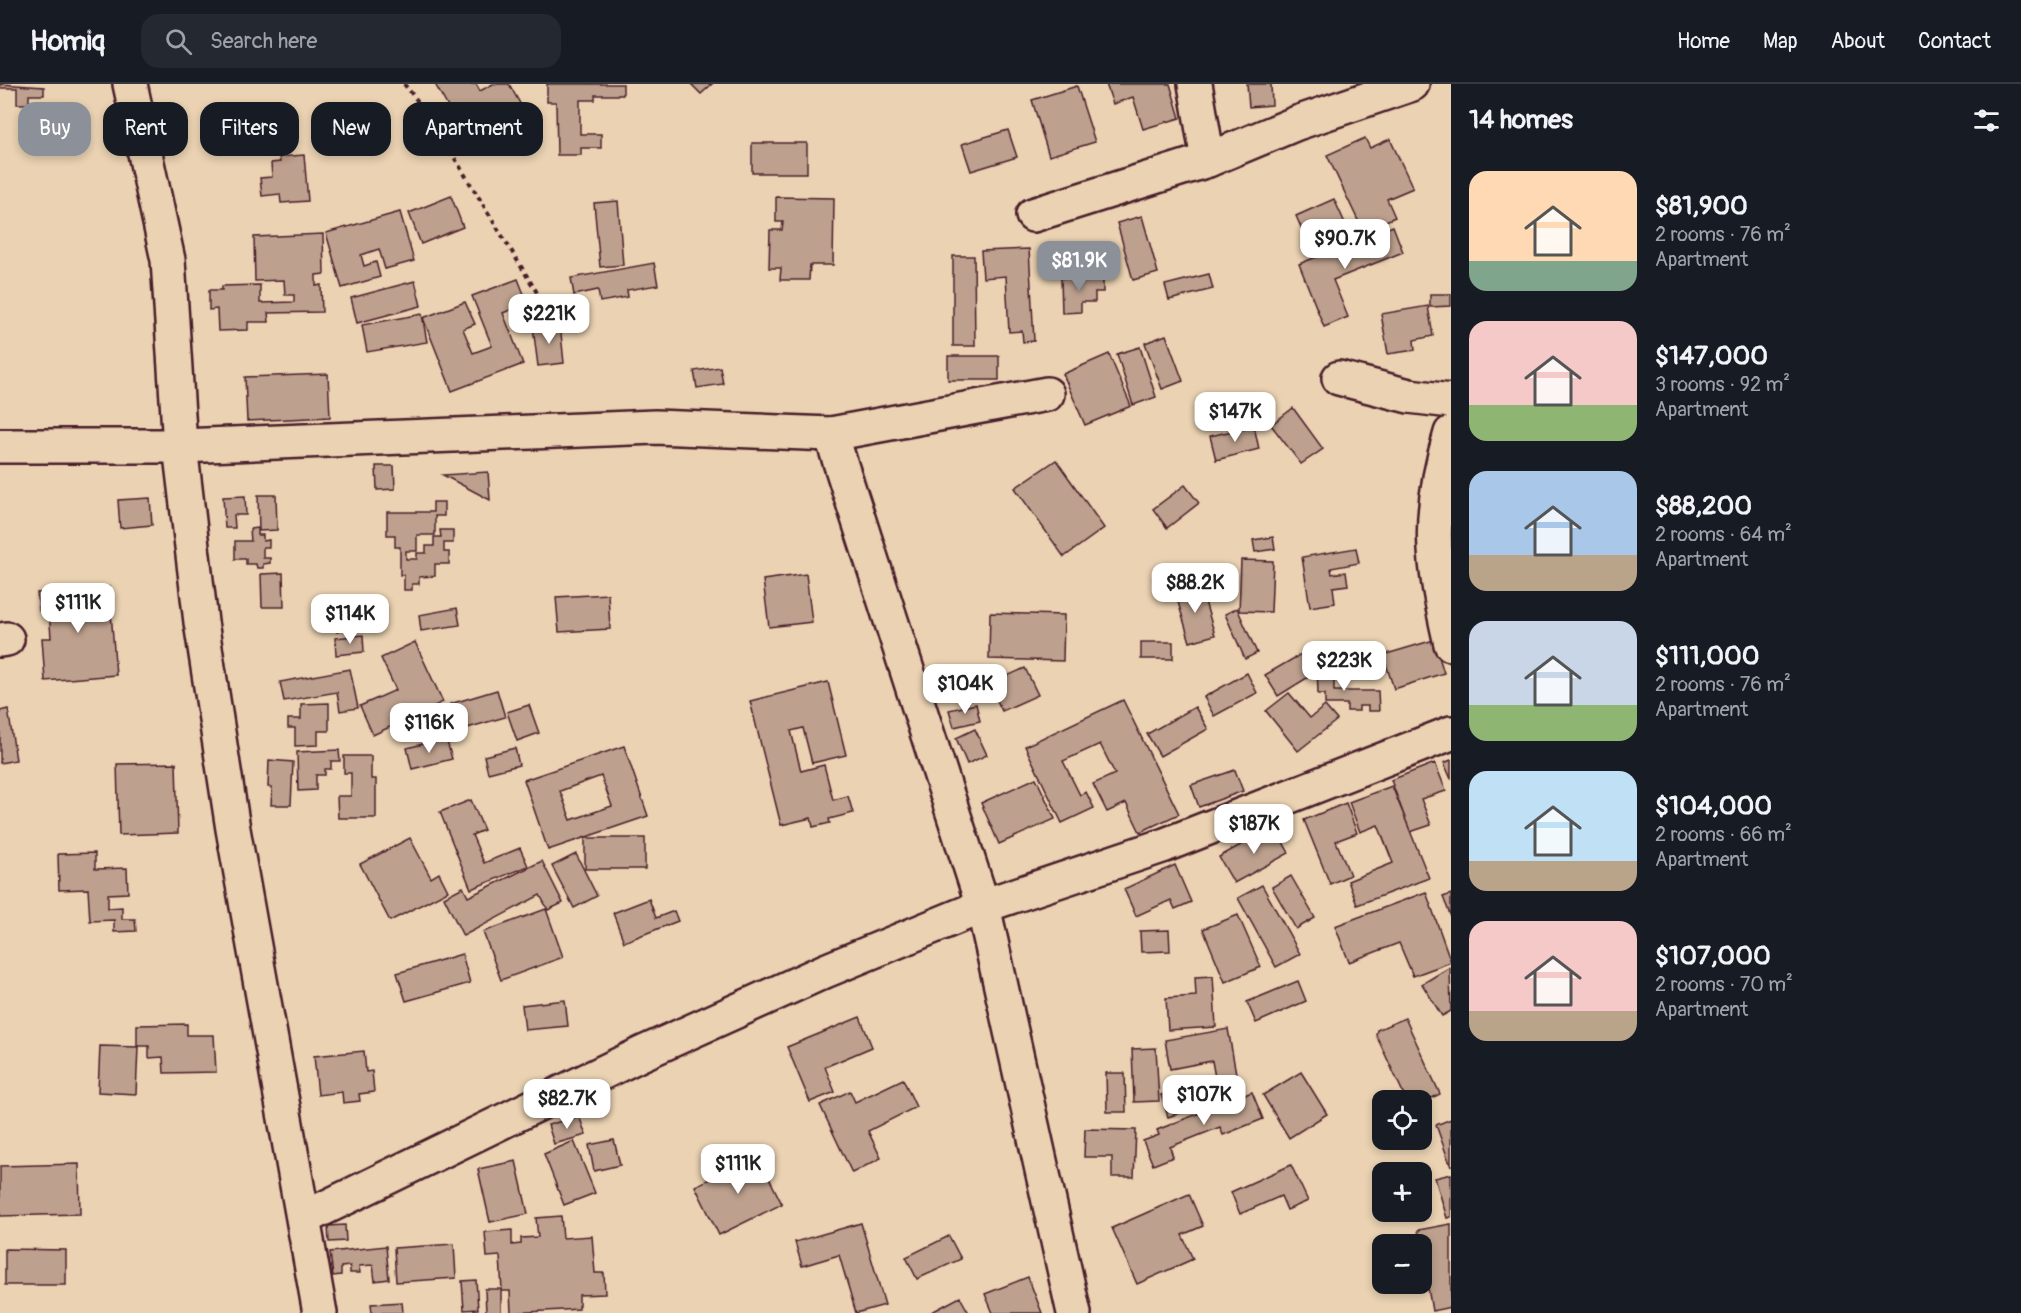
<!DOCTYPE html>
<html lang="en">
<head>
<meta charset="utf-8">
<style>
  body { margin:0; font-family:Pangolin,sans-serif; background:#242831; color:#f1f3f6; height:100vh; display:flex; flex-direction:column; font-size:22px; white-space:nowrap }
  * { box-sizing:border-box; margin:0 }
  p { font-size:20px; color:#9ea1a6 }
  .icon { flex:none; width:33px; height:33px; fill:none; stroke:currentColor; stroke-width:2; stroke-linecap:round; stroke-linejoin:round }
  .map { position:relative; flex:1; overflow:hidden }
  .drawer { display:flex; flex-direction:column; background:#171b24; width:570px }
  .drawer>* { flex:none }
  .hud { position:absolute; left:18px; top:18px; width:570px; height:54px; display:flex; gap:12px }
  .buttons { position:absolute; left:1372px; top:1006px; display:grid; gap:12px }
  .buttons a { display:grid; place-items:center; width:60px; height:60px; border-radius:12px; background:#171b24; box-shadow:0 3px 9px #0003; font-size:30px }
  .price { position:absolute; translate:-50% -51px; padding:0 14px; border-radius:12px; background:#fff; color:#222; font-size:20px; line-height:39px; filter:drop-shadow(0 2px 3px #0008) }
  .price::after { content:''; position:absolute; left:50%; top:36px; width:18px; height:14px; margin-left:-9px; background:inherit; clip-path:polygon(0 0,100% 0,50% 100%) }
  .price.current { background:#8c9099; color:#fff }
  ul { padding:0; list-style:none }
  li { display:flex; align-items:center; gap:18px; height:150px; padding:0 18px }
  li span { display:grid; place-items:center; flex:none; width:168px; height:120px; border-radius:18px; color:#555 }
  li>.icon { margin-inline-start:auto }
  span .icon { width:72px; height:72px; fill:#fffc; stroke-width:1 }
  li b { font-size:26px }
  h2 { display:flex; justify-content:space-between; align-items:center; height:72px; padding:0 18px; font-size:26px }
  .tag { padding:0 21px; border-radius:18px; background:#171b24; box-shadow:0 3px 9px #0003; font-size:21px; line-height:54px }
  .tag.current { background:#8c9099; color:#fff }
  header { display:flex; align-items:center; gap:36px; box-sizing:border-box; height:84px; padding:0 30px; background:#171b24; border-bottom:2px solid #363941 }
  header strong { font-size:28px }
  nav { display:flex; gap:33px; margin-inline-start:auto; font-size:21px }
  .search { width:420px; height:54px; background:#242831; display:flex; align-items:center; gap:15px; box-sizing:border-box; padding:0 21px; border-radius:18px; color:#9ea1a6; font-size:22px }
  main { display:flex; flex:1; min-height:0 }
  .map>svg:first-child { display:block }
  .building { fill:#bda08d; stroke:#4a1f2b; stroke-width:1.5; fill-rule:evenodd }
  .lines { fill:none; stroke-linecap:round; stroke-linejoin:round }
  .minor-casing { stroke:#4a1f2b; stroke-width:38 }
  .path { stroke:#4a1f2b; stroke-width:4; stroke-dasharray:4.5 4.5; stroke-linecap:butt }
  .minor { stroke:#ead2b2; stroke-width:33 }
</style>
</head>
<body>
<header>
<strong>Homiq</strong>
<div class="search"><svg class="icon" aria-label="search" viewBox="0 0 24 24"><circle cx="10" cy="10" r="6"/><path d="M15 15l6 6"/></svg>Search here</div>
<nav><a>Home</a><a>Map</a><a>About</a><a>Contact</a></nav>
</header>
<main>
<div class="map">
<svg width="1451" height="1229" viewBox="0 0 1451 1229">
  <rect width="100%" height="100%" fill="#ead2b2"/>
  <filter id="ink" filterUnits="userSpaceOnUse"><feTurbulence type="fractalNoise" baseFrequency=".0167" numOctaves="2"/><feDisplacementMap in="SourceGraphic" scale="12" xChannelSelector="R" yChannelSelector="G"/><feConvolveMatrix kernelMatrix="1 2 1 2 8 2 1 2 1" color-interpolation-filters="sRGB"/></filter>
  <g filter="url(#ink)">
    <g class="building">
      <polygon points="0,0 44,3 44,11 29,11 29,20 17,20 17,4 0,4"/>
      <polygon points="435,0 476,0 480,7 493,0 509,0 522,23 466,55"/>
      <polygon points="547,0 623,0 623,11 595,11 595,16 580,16 580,50 601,50 601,64 581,64 581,71 557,71 556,18 547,18"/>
      <polygon points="691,0 712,0 701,10"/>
      <polygon points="1106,0 1170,0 1180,34 1143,45 1133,13 1113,20"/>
      <polygon points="1247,0 1271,0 1272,21 1249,23"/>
      <polygon points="1077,2 1095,58 1049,72 1032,16"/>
      <polygon points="1008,46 1017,73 971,87 962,60"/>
      <polygon points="1365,54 1370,64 1390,55 1413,104 1387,115 1395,133 1363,147 1327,71"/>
      <rect x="752" y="59" width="55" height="30"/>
      <polygon points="304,71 308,117 281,119 280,110 262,112 260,94 272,93 271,79 280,78 279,73"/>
      <polygon points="451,112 463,143 421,160 409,129"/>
      <polygon points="776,113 834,114 833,181 810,181 809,196 780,196 781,184 769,184 770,146 782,146 783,138 776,138"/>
      <polygon points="1334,115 1349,148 1311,166 1296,132"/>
      <polygon points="618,117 623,181 600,183 594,119"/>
      <polygon points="400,128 414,177 385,185 379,165 361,171 364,182 376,178 380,193 342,204 326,149"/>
      <polygon points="1142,132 1158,189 1133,196 1117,139"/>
      <polygon points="1393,142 1403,168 1333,196 1348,233 1324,243 1299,180"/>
      <polygon points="323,150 324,190 316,191 316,202 321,201 322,228 268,229 269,238 248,238 248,246 218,247 217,225 209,226 209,206 222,206 222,202 260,201 260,219 294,218 294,211 285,211 284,196 255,197 254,153"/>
      <polygon points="1029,165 1034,257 1023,258 1022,247 1009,248 1006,192 983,194 981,167"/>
      <polygon points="953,172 974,172 975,262 953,262"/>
      <polygon points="654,179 658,201 627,206 628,213 600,218 598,206 574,211 571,194"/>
      <polygon points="1209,190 1213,205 1169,216 1165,201"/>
      <polygon points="1103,193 1103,208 1095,208 1095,218 1081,218 1081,228 1062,229 1061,194"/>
      <polygon points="518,195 530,225 518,230 515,224 503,229 523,280 452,307 423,234 465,218 475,240 463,245 473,269 492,262 472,212"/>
      <polygon points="415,197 421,222 357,239 351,214"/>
      <polygon points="1430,210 1451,210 1451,222 1430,223"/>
      <polygon points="1428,222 1433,252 1414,256 1415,266 1388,270 1381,230"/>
      <polygon points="422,230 427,258 367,268 362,241"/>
      <polygon points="560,240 564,279 538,282 533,243"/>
      <polygon points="1166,251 1183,297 1162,305 1145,259"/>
      <polygon points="1140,263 1156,313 1133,321 1117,270"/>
      <polygon points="1109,270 1131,322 1085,341 1063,290"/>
      <rect x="948" y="272" width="51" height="24"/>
      <polygon points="720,283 723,300 697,304 694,287"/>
      <polygon points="328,290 330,333 247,337 245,293"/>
      <polygon points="1293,324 1323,365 1301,380 1271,341"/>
      <polygon points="1254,342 1259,365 1216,376 1210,352"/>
      <polygon points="1056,376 1104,444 1064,473 1015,404"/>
      <polygon points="376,382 394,382 395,405 377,406"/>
      <polygon points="488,388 490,416 443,391"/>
      <polygon points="1185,401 1199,419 1167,444 1153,425"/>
      <polygon points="258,411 276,411 277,446 259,447"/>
      <polygon points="245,412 246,431 234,431 235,444 225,444 223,413"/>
      <polygon points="150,414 152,441 120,444 118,416"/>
      <polygon points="433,418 444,418 444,432 435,432 435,451 417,451 417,467 406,467 406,475 417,475 417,469 426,469 426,462 434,462 434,453 441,453 440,446 453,446 453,459 444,459 444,468 449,468 449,480 435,480 435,492 419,493 419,500 412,500 412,506 404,506 404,491 400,491 400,463 395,463 395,451 387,451 387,428 433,428"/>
      <polygon points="258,444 258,451 263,451 263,457 269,456 269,463 263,463 263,474 270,474 270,479 263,480 263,484 257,484 256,480 246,480 246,475 235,475 235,457 251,457 250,445"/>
      <polygon points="1273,453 1275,465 1255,468 1253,456"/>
      <polygon points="1356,464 1359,479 1331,484 1332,490 1346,488 1348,501 1333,503 1335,519 1310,523 1302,473"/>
      <polygon points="1241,476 1273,477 1271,528 1239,527"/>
      <polygon points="283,489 284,523 262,523 261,490"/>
      <polygon points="1174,489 1178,502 1157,509 1153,495"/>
      <polygon points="806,490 812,538 769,543 763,496"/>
      <polygon points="1200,501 1215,551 1190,558 1175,508"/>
      <polygon points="109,503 116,591 45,597 42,554 51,554 49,526 39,527 37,509"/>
      <polygon points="608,510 610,545 559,548 556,513"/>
      <polygon points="352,523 359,540 337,548 331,530"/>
      <polygon points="457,524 460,541 421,547 419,531"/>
      <polygon points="1237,524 1257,569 1245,575 1225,530"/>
      <polygon points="990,529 1064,531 1063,577 989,575"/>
      <polygon points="363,551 364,568 336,571 335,554"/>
      <polygon points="1434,556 1444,589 1394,605 1383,571"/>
      <polygon points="415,558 443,618 373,651 360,622 396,606 381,574"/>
      <rect x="1141" y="558" width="32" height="17"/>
      <polygon points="1303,569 1315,589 1278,612 1265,591"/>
      <polygon points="1334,579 1334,607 1378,607 1379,627 1368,627 1368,622 1359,622 1359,627 1347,627 1347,620 1325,620 1325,610 1318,610 1317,580"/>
      <polygon points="1025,584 1038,611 1002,627 989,600"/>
      <polygon points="350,585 358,624 340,627 337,608 284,617 280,598"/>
      <polygon points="1247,589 1257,609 1214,632 1204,613"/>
      <polygon points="828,598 846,671 812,679 803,644 791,647 801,687 824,681 833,716 848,712 853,729 829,735 830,739 813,743 811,734 781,741 750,617"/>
      <polygon points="497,606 505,633 457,647 450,620"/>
      <polygon points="1289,609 1310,634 1325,622 1337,636 1298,667 1266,627"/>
      <polygon points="1123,616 1179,730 1140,748 1126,719 1107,728 1093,700 1115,690 1100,660 1063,677 1080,711 1086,708 1094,724 1062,739 1025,662"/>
      <polygon points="329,619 329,647 318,647 318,661 295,662 295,644 288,644 288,635 301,635 301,620"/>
      <polygon points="976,620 980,637 954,643 949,626"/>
      <polygon points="529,621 539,649 517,657 507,628"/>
      <polygon points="1195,623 1208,645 1160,672 1147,650"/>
      <polygon points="8,625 16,676 0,679 0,627"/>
      <polygon points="975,645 987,671 967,680 956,654"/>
      <polygon points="446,654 452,675 412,685 407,664"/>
      <path d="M624 662 648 732 548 766 524 696ZM601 692 612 722 571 736 560 707Z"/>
      <polygon points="515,664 519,681 488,689 484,672"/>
      <polygon points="339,666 340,677 331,677 331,685 325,685 325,691 316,691 316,706 298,707 297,668"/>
      <polygon points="344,672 371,672 371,695 376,695 376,734 338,734 337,712 351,712 351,689 344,689"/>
      <polygon points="269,676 293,678 291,721 271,721 272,704 268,703"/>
      <polygon points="1451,676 1451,695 1444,679"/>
      <polygon points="176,679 178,749 119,751 117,680"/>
      <polygon points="1435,679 1446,707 1421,715 1431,741 1410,748 1391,696"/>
      <polygon points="1235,686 1243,707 1199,723 1191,701"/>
      <polygon points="1036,694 1055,735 999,760 981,719"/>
      <polygon points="1392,702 1429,794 1357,821 1348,797 1393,779 1378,741 1360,748 1349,718"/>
      <polygon points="471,716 484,746 472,751 484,779 520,764 528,782 471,805 440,728"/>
      <polygon points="1346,719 1357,749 1336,757 1350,791 1330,800 1304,736"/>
      <polygon points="1274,742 1289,769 1234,799 1219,773"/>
      <polygon points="410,754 431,794 439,789 448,807 390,837 360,780"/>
      <rect x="585" y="754" width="60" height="31"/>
      <polygon points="95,769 95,785 127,784 128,809 108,810 108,824 122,823 122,835 135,835 136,847 114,848 114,836 90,837 88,805 59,806 58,770"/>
      <polygon points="576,770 597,812 574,824 552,782"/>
      <polygon points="542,777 563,819 548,826 540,811 463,852 444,813 463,803 468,813"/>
      <polygon points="1175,781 1191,818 1175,825 1171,816 1136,832 1124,805"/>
      <polygon points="1291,792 1315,834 1296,845 1272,803"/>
      <polygon points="1262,801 1300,870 1276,883 1238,814"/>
      <polygon points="1426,808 1451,878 1413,892 1399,859 1349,878 1335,842"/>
      <polygon points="1451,810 1451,833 1443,813"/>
      <polygon points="649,815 656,834 674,827 678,837 624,858 613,829"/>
      <polygon points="546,825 563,873 501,896 483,848"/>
      <polygon points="1238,831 1261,883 1225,898 1203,845"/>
      <polygon points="1169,846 1170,867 1141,868 1140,847"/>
      <polygon points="462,870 470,899 406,917 397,889"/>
      <polygon points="1450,883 1451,927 1442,932 1422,900"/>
      <polygon points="1213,892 1216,943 1168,946 1166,914 1196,912 1195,893"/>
      <polygon points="1298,897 1306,917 1256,939 1247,918"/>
      <polygon points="565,916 568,942 525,946 522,921"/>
      <polygon points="860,933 872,963 825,983 835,1008 810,1018 787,963"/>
      <polygon points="1405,934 1440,1010 1422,1019 1407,1017 1376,951 1377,946"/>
      <polygon points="187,940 187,951 214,951 216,988 164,989 163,973 149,974 149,962 137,962 137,941"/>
      <polygon points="1228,945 1237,995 1216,999 1212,977 1170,985 1165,956"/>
      <polygon points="100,962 138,963 136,1010 98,1008"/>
      <polygon points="1156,964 1159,1017 1134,1018 1132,965"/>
      <polygon points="364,967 366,988 372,987 374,1008 359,1010 360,1017 343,1019 342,1008 318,1011 314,972"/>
      <polygon points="1301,988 1327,1030 1289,1054 1263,1011"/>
      <polygon points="1106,989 1125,989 1126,1028 1107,1028"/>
      <polygon points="903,995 916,1023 868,1047 881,1074 852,1089 820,1021 850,1007 855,1018"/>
      <polygon points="1206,996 1209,1007 1233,999 1237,1010 1168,1033 1161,1011"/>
      <polygon points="1252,1008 1263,1035 1223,1051 1220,1043 1170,1063 1173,1073 1153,1081 1143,1057 1159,1051 1157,1046"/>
      <polygon points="579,1032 586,1051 554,1060 548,1041"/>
      <polygon points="1451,1035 1451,1083 1436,1041"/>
      <polygon points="1085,1045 1136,1046 1134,1093 1112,1093 1112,1073 1084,1073"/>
      <polygon points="614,1056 620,1081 594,1087 589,1061"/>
      <polygon points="574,1057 595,1109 564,1121 544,1070"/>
      <polygon points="758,1072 782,1120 719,1151 695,1102"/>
      <polygon points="516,1077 528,1130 490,1138 478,1085"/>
      <polygon points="79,1080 80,1130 0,1132 0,1082"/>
      <polygon points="1291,1081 1308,1117 1287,1126 1281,1112 1240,1130 1231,1108"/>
      <polygon points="1451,1090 1451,1133 1447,1134 1435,1094"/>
      <polygon points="1189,1110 1203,1142 1182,1151 1193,1175 1137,1200 1112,1144"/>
      <polygon points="561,1132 563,1154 592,1152 595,1189 604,1189 605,1210 579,1211 579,1225 511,1229 510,1207 502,1207 500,1172 487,1173 485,1148 512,1146 512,1161 521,1160 521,1154 538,1153 536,1134"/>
      <polygon points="861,1139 885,1221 856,1229 839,1171 802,1182 795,1158"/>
      <polygon points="1451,1140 1451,1223 1432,1227 1418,1146"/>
      <polygon points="345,1141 346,1157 329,1158 328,1142"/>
      <polygon points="949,1152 961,1175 917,1195 906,1173"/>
      <polygon points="454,1160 456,1194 396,1198 394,1164"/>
      <polygon points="386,1162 389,1195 375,1197 373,1181 359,1182 360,1189 350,1189 350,1182 341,1183 341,1191 333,1192 330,1168"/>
      <polygon points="5,1165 66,1166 66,1201 5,1201"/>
      <polygon points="1028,1193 1042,1229 993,1229 985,1210"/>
      <polygon points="476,1196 478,1225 464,1226 462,1197"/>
      <polygon points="485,1205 501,1205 501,1229 486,1229"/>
      <polygon points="960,1213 969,1229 930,1229"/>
      <polygon points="402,1218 403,1229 372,1229 371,1220"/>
    </g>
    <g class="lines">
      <defs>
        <g id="minor">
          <polyline points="130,0 168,176 180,362 201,538 233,745 320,1229"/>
          <polyline points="1195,0 1208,76"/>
          <polyline points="1033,131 1208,76 1297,39 1412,0"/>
          <polyline points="1339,294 1409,312 1451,317"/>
          <path d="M1451 349C1426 432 1432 477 1451 560"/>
          <polyline points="831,350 983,822 1074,1229"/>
          <polyline points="0,362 180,362 655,343 831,350 1047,310"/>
          <polyline points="0,556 7,555"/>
          <polyline points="304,1134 641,970 825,887 983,822 1165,761 1451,649"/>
        </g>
      </defs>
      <use href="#minor" class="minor-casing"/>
      <polyline class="path" points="404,0 427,29 544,220"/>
      <use href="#minor" class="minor"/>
    </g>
  </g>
</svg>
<div class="buttons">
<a><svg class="icon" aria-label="locate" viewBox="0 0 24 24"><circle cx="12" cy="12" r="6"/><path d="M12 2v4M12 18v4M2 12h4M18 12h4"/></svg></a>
<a>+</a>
<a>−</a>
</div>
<b class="price" style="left:1345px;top:186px">$90.7K</b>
<b class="price current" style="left:1079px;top:208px">$81.9K</b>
<b class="price" style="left:549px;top:261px">$221K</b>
<b class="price" style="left:1235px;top:359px">$147K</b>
<b class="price" style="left:1195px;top:530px">$88.2K</b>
<b class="price" style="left:78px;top:550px">$111K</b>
<b class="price" style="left:350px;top:561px">$114K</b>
<b class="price" style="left:1344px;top:608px">$223K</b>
<b class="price" style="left:965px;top:631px">$104K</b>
<b class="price" style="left:429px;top:670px">$116K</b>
<b class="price" style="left:1254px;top:771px">$187K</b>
<b class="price" style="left:1204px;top:1042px">$107K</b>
<b class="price" style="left:567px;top:1046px">$82.7K</b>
<b class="price" style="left:738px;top:1111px">$111K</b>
<div class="hud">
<a class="tag current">Buy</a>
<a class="tag">Rent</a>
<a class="tag">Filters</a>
<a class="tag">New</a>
<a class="tag">Apartment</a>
</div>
</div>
<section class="drawer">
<h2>14 homes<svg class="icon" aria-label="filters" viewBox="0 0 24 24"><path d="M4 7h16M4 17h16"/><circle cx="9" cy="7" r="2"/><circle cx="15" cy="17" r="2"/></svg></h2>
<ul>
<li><span style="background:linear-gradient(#ffd9b3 75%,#7fa58c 0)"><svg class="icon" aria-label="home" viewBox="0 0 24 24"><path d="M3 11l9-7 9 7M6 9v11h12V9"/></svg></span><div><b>$81,900</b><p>2 rooms · 76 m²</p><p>Apartment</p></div></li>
<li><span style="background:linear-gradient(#f6c9c9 70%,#8fb573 0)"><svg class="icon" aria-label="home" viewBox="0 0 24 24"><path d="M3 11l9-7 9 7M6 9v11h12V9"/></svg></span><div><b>$147,000</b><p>3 rooms · 92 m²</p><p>Apartment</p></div></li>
<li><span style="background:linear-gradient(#a9c7e8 70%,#b9a48a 0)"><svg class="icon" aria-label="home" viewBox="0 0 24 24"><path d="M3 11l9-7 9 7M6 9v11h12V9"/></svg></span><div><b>$88,200</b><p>2 rooms · 64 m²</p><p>Apartment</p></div></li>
<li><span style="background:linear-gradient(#c9d6e8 70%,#8fb573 0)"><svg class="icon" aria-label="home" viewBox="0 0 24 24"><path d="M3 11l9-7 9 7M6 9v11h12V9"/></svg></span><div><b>$111,000</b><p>2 rooms · 76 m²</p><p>Apartment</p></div></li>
<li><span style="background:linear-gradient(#bfe0f5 75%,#b9a48a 0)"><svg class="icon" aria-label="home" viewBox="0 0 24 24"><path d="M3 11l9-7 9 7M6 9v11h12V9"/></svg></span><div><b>$104,000</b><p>2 rooms · 66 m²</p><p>Apartment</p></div></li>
<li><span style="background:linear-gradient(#f6c9c9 75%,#b9a48a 0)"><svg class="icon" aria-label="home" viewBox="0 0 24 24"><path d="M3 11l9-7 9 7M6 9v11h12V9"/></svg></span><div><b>$107,000</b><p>2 rooms · 70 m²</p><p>Apartment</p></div></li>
</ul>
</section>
</main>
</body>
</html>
